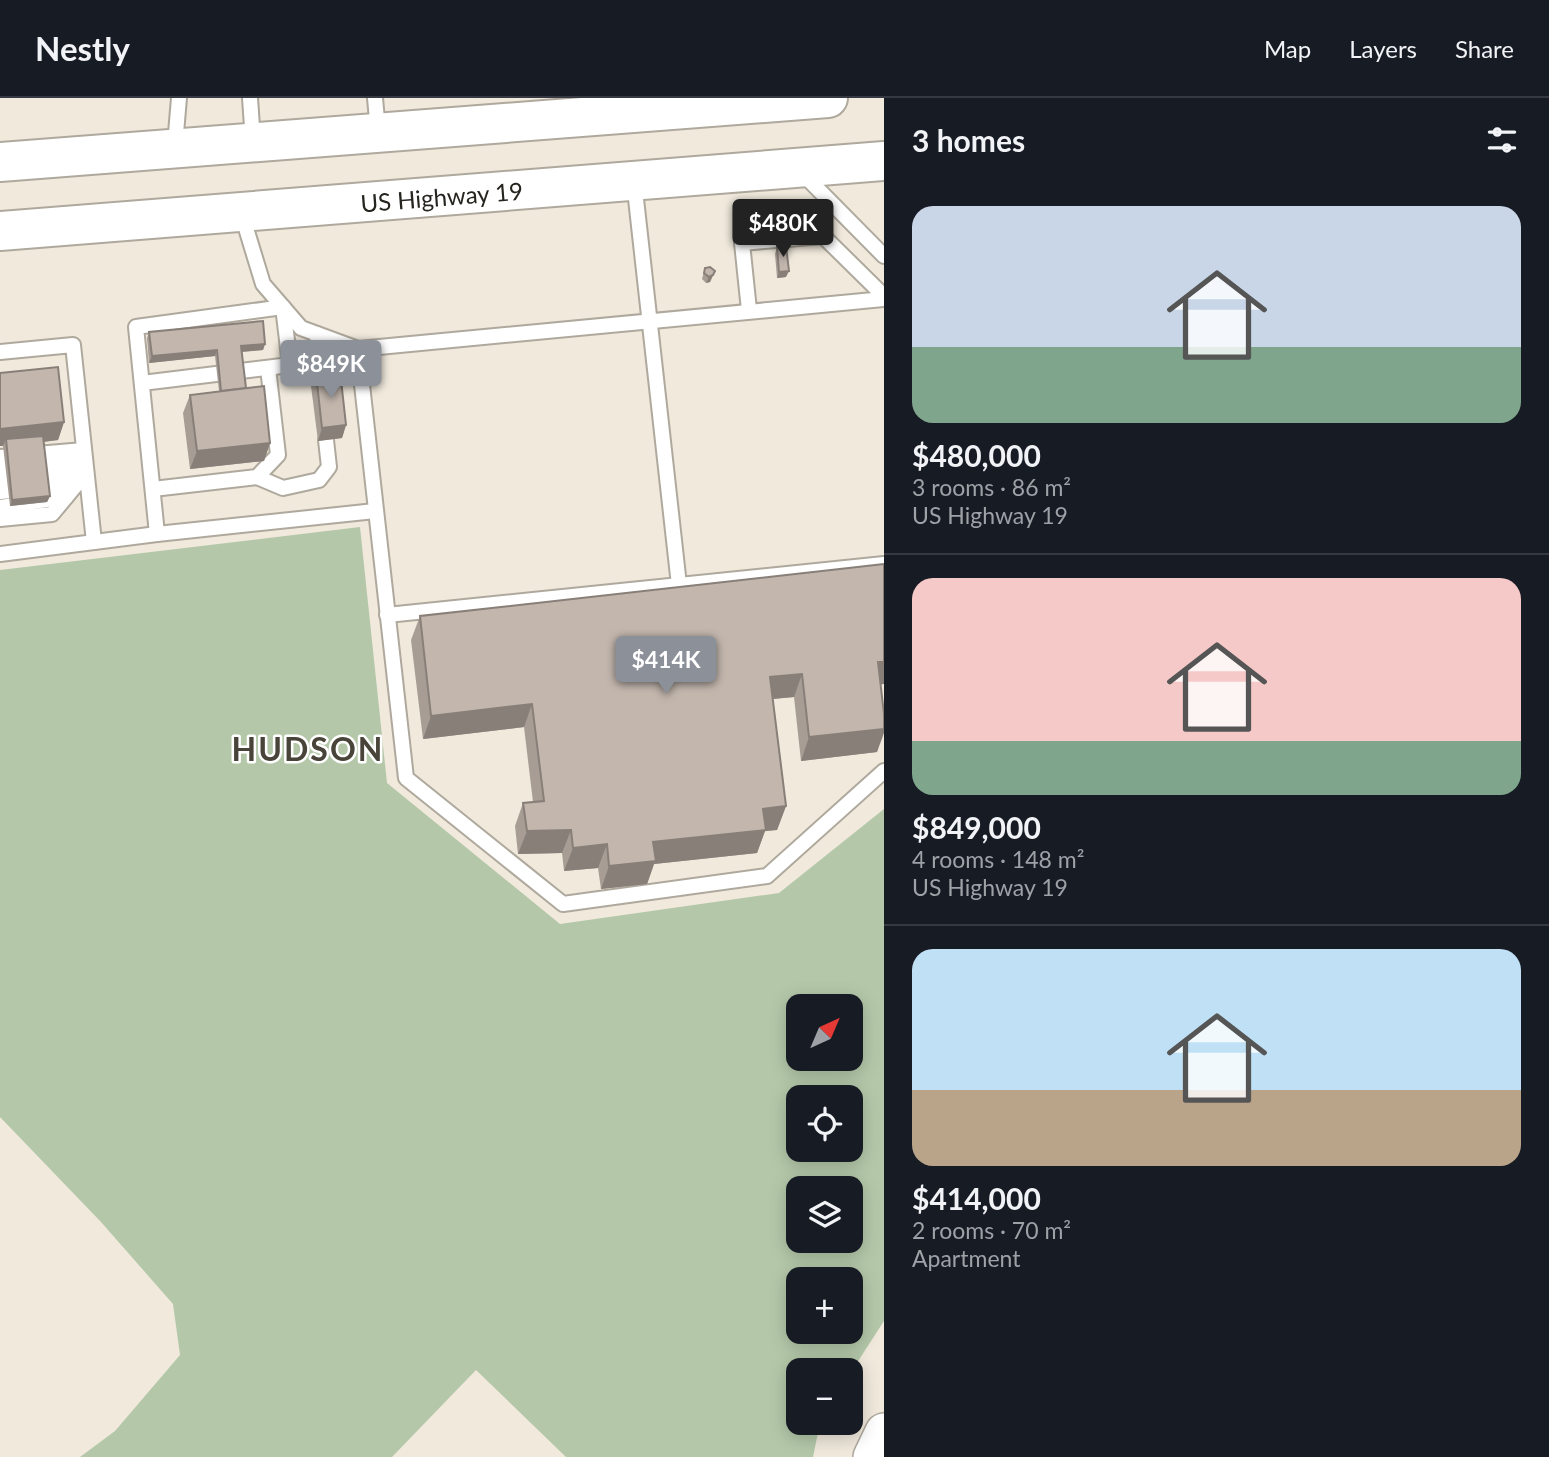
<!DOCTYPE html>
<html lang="en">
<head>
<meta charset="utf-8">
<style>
  body { margin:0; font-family:Lato,sans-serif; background:#20242c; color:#f1f3f6; height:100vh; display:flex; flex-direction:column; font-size:26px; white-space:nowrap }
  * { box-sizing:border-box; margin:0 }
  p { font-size:23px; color:#9ea1a6 }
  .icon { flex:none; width:38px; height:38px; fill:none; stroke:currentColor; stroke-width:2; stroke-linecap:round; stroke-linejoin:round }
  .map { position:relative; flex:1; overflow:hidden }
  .sheet { display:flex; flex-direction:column; background:#171b24; width:665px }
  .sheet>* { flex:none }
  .needle { width:46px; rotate:44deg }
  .buttons { position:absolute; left:786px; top:896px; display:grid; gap:14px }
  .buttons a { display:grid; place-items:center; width:77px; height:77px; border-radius:14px; background:#171b24; box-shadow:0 4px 18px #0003; font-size:35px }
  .price { position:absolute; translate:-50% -60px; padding:0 16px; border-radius:7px; background:#8c9099; color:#fff; font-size:23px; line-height:46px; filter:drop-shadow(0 2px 4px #0008) }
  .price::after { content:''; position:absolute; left:50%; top:42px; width:21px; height:16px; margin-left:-10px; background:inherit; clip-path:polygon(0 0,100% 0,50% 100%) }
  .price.current { background:#222; color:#fff }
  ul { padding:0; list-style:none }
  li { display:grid; align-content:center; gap:14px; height:371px; padding:0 28px }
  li+li { border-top:2px solid #363941 }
  li span { display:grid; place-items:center; height:217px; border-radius:21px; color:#555 }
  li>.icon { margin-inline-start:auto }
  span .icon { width:126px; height:126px; fill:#fffc; stroke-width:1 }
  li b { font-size:30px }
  h2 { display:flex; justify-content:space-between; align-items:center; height:84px; padding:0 28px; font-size:30px }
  header { display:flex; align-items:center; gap:42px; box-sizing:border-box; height:98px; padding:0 35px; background:#171b24; border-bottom:2px solid #363941 }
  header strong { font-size:33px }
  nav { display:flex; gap:38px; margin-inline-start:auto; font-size:24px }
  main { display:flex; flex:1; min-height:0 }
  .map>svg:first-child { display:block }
  .green { fill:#b4c8a9; fill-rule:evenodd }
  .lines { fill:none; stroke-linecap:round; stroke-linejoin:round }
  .lane-casing { stroke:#afa99d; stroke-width:18 }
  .secondary-casing { stroke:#afa99d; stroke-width:40 }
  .highway-casing { stroke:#afa99d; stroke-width:42 }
  .lane { stroke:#fff; stroke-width:14 }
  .secondary { stroke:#fff; stroke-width:37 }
  .highway { stroke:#fff; stroke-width:38 }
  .wall { fill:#a79d95 }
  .shaded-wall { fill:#887f79 }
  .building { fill:#c2b6ad; stroke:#887f79; stroke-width:2 }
  .labels { text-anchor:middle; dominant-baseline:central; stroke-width:5; stroke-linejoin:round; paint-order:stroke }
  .street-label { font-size:24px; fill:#26241f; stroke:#fff }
  .district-label { font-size:32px; font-weight:bold; letter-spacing:2px; fill:#494439; stroke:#fff }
</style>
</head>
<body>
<header>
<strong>Nestly</strong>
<nav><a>Map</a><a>Layers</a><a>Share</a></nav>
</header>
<main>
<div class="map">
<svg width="884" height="1359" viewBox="0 0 884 1359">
  <rect width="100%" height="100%" fill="#f0e9dc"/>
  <path class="green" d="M360 429 387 685 560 826 779 795 884 711V1223L851 1274 850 1272H798V1325H820L813 1359H566L476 1272 392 1359H80L115 1333 180 1257 173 1206 101 1124 0 1019V472ZM798 908H850V961H798ZM798 999H850V1052H798ZM798 1090H850V1143H798ZM798 1181H850V1234H798Z"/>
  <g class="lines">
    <defs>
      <g id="lane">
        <polyline points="250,0 253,43"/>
        <polyline points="375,0 378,33"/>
        <polyline points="175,47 179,0"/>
        <polyline points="803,76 884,158"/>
        <polyline points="634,83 679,487"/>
        <polyline points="242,117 263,186 301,230 358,251 884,201"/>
        <polyline points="749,212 742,145 823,138 884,198"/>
        <polyline points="317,236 322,287"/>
        <polyline points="358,251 406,680 563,806 767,778 884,673"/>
        <polyline points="0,254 73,247 94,444"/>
        <polyline points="142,285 290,267 283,209 136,229 157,436"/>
        <polyline points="0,359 84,352"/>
        <polyline points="0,370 85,362"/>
        <polyline points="257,379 283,390 319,382 329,369 326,342"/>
        <polyline points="0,383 86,375"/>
        <polyline points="153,391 257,379 278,357 268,270"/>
        <polyline points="0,394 77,386"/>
        <polyline points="0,409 66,399"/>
        <polyline points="0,421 52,416 86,375"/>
        <polyline points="0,456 157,436 375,413"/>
        <polyline points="387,517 884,466"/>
      </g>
      <polyline id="secondary" points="872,1359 884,1334"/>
      <g id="highway">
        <polyline points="0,64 828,0"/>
        <path id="s1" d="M0 133 884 63"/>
      </g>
    </defs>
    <use href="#lane" class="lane-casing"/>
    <use href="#secondary" class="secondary-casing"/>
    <use href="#highway" class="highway-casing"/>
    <use href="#lane" class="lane"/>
    <use href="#secondary" class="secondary"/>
    <use href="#highway" class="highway"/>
  </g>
  <g class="wall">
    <polygon points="777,149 786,179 777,180 775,156"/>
    <polygon points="705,170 715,173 710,184 706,185 702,181"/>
    <polygon points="149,234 265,246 263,252 242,254 246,290 270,345 264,363 190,371 183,315 190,297 219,293 215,258 149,265 147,240"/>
    <polygon points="0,275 64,324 58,342 44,344 50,398 47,404 10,408 3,348 0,348"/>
    <polygon points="316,276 346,327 342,340 318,343 311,288"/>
    <polygon points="884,466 884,586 881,586 877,654 801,663 794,599 772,601 786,708 777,732 765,733 757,755 654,766 647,786 601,791 598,770 564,773 562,755 518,756 515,728 523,705 533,704 524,629 423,641 411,542 420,518"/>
  </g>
  <g class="shaded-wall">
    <polygon points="789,173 786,179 777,180 779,174"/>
    <polygon points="713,177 710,184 706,185 709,179"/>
    <polygon points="265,246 263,252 239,254 241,248"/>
    <polygon points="217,252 215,258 149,265 152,258"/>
    <polygon points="64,324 58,342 6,348 6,341 3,348 0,348 0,331"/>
    <polygon points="346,327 342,340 318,343 322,330"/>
    <polygon points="270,345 264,363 190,371 197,353"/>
    <polygon points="50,398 47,404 10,408 12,402"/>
    <polygon points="878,564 884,564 884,586 870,588"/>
    <polygon points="802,576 794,599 761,602 770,579"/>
    <polygon points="532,606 524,629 423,641 431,618"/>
    <polygon points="884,631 884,635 877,654 801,663 809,639"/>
    <polygon points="786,708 777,732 765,733 757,755 654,766 647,786 601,791 609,768 653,744 763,711"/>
    <polygon points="571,732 562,755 518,756 527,733"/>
    <polygon points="607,746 598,770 564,773 573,750"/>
  </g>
  <g class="building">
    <polygon points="786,148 789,173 779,174 777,149"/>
    <polygon points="710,169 715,173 713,177 709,179 704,175 705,170"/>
    <polygon points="263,223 265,246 241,248 246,290 221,293 217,252 152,258 149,234"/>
    <polygon points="58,269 64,324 0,331 0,275"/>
    <polygon points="340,273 346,327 322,330 316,276"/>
    <polygon points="264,288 270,345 197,353 190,297"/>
    <polygon points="43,338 50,398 12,402 6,341"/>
    <polygon points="884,466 884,564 878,564 884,616 884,631 809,639 802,576 770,579 786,708 763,711 766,732 653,744 656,763 609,768 607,746 573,750 571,732 527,733 523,705 544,703 532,606 431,618 420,518"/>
  </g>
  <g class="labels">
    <g class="street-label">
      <text stroke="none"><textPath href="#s1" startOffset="443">US Highway 19</textPath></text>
    </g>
    <g class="district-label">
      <text x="308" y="650">HUDSON</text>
    </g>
  </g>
</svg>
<div class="buttons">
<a><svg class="needle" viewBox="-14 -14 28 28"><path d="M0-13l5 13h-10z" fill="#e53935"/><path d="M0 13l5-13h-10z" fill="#9ea1a6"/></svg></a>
<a><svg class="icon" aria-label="locate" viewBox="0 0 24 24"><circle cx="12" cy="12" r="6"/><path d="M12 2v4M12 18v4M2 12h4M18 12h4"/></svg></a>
<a><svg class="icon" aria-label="layers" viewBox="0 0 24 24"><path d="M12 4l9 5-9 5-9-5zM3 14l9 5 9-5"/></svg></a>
<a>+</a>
<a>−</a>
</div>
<b class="price current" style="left:783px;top:161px">$480K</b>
<b class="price" style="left:331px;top:302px">$849K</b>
<b class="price" style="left:666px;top:598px">$414K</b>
</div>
<section class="sheet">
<h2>3 homes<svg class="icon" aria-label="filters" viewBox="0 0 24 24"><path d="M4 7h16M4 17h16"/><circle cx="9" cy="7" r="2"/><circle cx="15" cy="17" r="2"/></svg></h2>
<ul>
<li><span style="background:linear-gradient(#c9d6e8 65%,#7fa58c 0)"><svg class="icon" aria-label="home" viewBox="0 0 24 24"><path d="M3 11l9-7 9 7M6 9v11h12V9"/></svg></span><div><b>$480,000</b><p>3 rooms · 86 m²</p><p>US Highway 19</p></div></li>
<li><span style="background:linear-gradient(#f6c9c9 75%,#7fa58c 0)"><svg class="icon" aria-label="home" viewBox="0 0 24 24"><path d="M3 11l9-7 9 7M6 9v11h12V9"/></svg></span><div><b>$849,000</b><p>4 rooms · 148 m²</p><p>US Highway 19</p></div></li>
<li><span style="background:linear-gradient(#bfe0f5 65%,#b9a48a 0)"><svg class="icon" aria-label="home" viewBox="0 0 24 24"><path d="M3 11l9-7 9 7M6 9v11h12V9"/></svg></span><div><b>$414,000</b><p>2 rooms · 70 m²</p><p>Apartment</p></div></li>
</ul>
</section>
</main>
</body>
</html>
